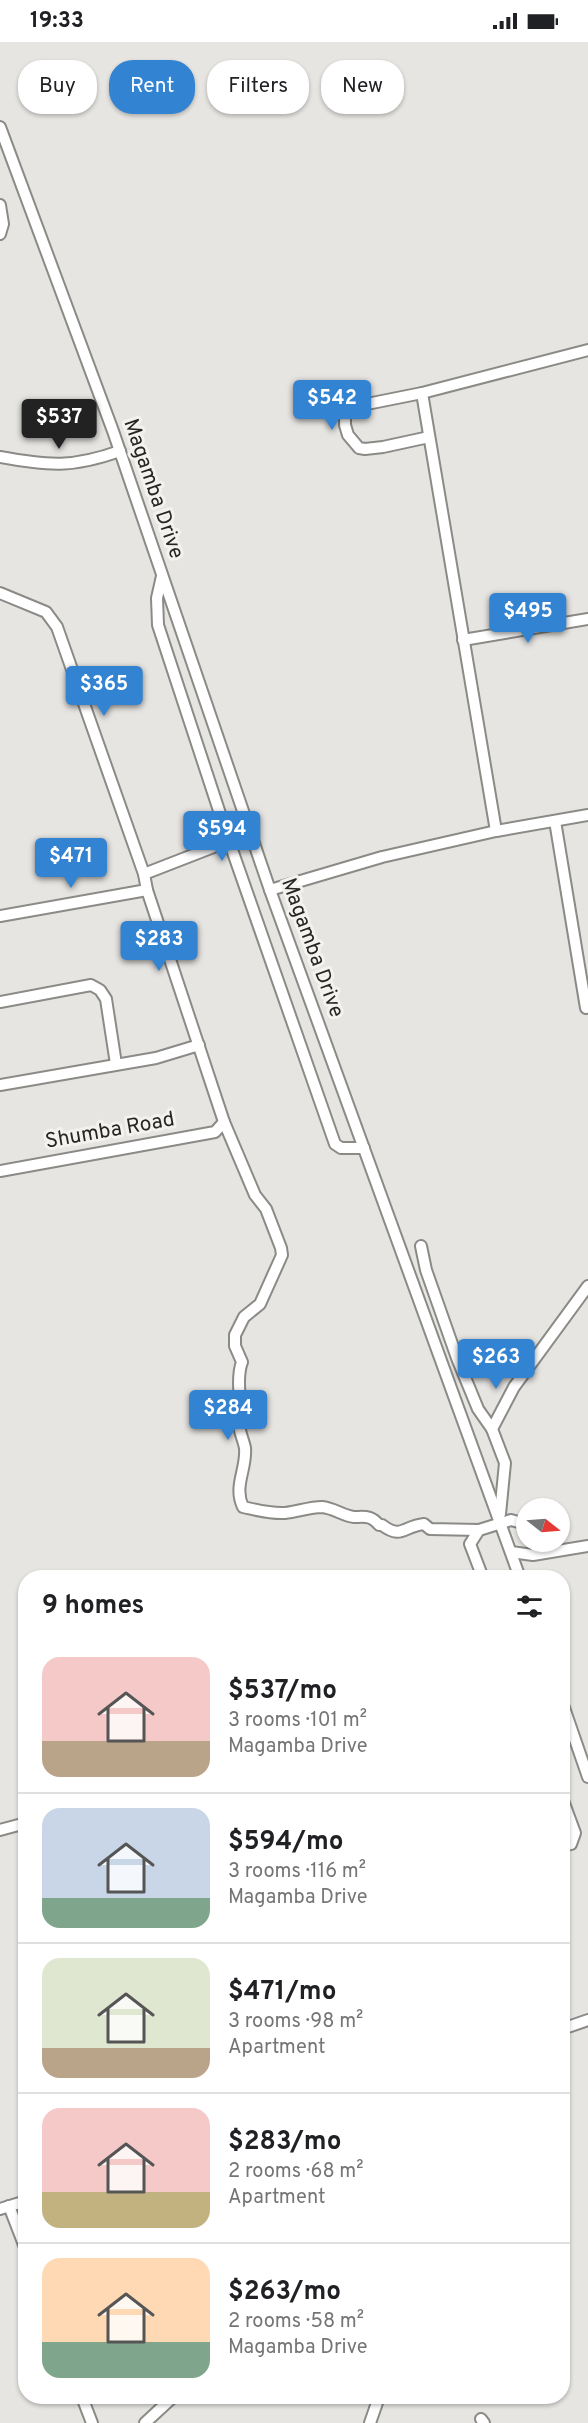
<!DOCTYPE html>
<html lang="en">
<head>
<meta charset="utf-8">
<style>
  body { margin:0; font-family:Overpass,sans-serif; background:#f6f6f6; color:#202124; height:100vh; display:flex; flex-direction:column; font-size:22px; white-space:nowrap }
  * { box-sizing:border-box; margin:0 }
  p { font-size:20px; color:#757577 }
  .icon { flex:none; width:33px; height:33px; fill:none; stroke:currentColor; stroke-width:2; stroke-linecap:round; stroke-linejoin:round }
  .map { position:relative; flex:1; overflow:hidden }
  .sheet { position:absolute; left:18px; top:1528px; width:552px; height:834px; display:flex; flex-direction:column; background:#fff; border-radius:24px; box-shadow:0 2px 4px #0004 }
  .sheet>* { flex:none }
  .guide { position:absolute; left:18px; top:18px; width:552px; height:54px; display:flex; gap:12px }
  .needle { width:39px; rotate:107deg }
  .fabs { position:absolute; left:516px; top:1456px; display:grid; gap:12px }
  .fabs a { display:grid; place-items:center; width:54px; height:54px; border-radius:50%; background:#fff; box-shadow:0 2px 4px #0004; font-size:30px }
  .price { position:absolute; translate:-50% -51px; padding:0 14px; border-radius:6px; background:#3283d2; color:#fff; font-size:20px; line-height:39px; filter:drop-shadow(0 2px 3px #0008) }
  .price::after { content:''; position:absolute; left:50%; top:36px; width:18px; height:14px; margin-left:-9px; background:inherit; clip-path:polygon(0 0,100% 0,50% 100%) }
  .price.current { background:#222; color:#fff }
  ul { padding:0; list-style:none }
  li { display:flex; align-items:center; gap:18px; height:150px; padding:0 24px }
  li+li { border-top:2px solid #e0e0e0 }
  li span { display:grid; place-items:center; flex:none; width:168px; height:120px; border-radius:18px; color:#555 }
  li>.icon { margin-inline-start:auto }
  span .icon { width:72px; height:72px; fill:#fffc; stroke-width:1 }
  li b { font-size:26px }
  h2 { display:flex; justify-content:space-between; align-items:center; height:72px; padding:0 24px; font-size:26px }
  .pill { padding:0 21px; border-radius:24px; background:#fff; box-shadow:0 2px 4px #0004; font-size:21px; line-height:54px }
  .pill.current { background:#3283d2; color:#fff }
  .status { display:flex; justify-content:space-between; align-items:center; height:42px; padding:0 30px; background:#fff; direction:ltr }
  .status svg { height:16px; fill:currentColor }
  .map>svg:first-child { display:block }
  .lines { fill:none; stroke-linecap:round; stroke-linejoin:round }
  .minor-casing { stroke:#8b8a87; stroke-width:14 }
  .minor { stroke:#fff; stroke-width:10 }
  .labels { text-anchor:middle; dominant-baseline:central; stroke-width:6; stroke-linejoin:round; paint-order:stroke }
  .street-label { font-size:21px; fill:#252524; stroke:#f3f2ef }
</style>
</head>
<body>
<div class="status"><b>19:33</b><svg viewBox="0 0 49 12"><path d="M0 12V9h3v3zM5 12V6h3v6zM10 12V3h3v9zM15 12V0h3v12zM26 1h20v11H26zM47 4h2v5h-2z"/></svg></div>
<div class="map">
<svg width="588" height="2381" viewBox="0 0 588 2381">
  <rect width="100%" height="100%" fill="#e6e5e2"/>
  <g class="lines">
    <defs>
      <g id="minor">
        <polyline points="0,85 113,389 270,848 520,1536"/>
        <polyline points="0,163 3,182 0,192"/>
        <polyline points="422,351 352,365 345,373 345,383 348,393 359,406 365,407 383,405 429,395"/>
        <path d="M0 415C49 424 72 426 120 409"/>
        <polyline points="162,534 157,556 158,583 229,799 335,1102 341,1106 364,1106"/>
        <path d="M0 551 46 570 57 585 144 832 147 848 224 1080 255 1153 266 1167 281 1206 282 1213 260 1262 244 1275 235 1293V1304L242 1320C237 1333 239 1351 241 1365 241 1372 239 1380 240 1388 241 1394 244 1400 245 1406 247 1427 233 1444 243 1465 257 1468 270 1472 285 1471 297 1470 309 1465 322 1465 334 1466 343 1474 354 1475 365 1475 371 1473 379 1483H382C402 1498 403 1484 424 1482L430 1487 479 1488"/>
        <polyline points="463,598 588,577"/>
        <polyline points="555,779 586,966"/>
        <polyline points="496,789 422,351 588,308"/>
        <polyline points="144,832 229,799 251,795"/>
        <polyline points="270,848 382,815 496,789 588,773"/>
        <polyline points="0,874 147,848"/>
        <polyline points="0,960 91,943 100,948 106,957 116,1022"/>
        <polyline points="0,1043 156,1016 199,1003"/>
        <polyline points="0,1129 215,1090 224,1080"/>
        <polyline points="421,1204 426,1228 457,1316 478,1367 492,1387"/>
        <polyline points="500,1472 505,1421 492,1387 514,1345 588,1244"/>
        <polyline points="511,1510 533,1513 588,1504"/>
        <polyline points="483,1536 470,1502 479,1488 511,1478 526,1482"/>
        <polyline points="562,1660 588,1735"/>
        <polyline points="562,1756 575,1791 571,1802 562,1804"/>
        <polyline points="0,1788 26,1781"/>
        <polyline points="562,1987 588,1978"/>
        <polyline points="9,2164 26,2208"/>
        <polyline points="0,2167 26,2159"/>
        <polyline points="82,2355 92,2381"/>
        <polyline points="481,2377 484,2381"/>
        <polyline points="145,2381 173,2355"/>
        <polyline points="370,2381 379,2355"/>
      </g>
    </defs>
    <use href="#minor" class="minor-casing"/>
    <use href="#minor" class="minor"/>
  </g>
  <g class="labels">
    <g class="street-label">
      <text transform="translate(153 447) rotate(71)">Magamba Drive</text>
      <text transform="translate(312 906) rotate(70)">Magamba Drive</text>
      <text transform="translate(110 1089) rotate(-10)">Shumba Road</text>
    </g>
  </g>
</svg>
<div class="fabs">
<a><svg class="needle" viewBox="-14 -14 28 28"><path d="M0-13l5 13h-10z" fill="#e53935"/><path d="M0 13l5-13h-10z" fill="#757577"/></svg></a>
</div>
<b class="price" style="left:332px;top:389px">$542</b>
<b class="price current" style="left:59px;top:408px">$537</b>
<b class="price" style="left:528px;top:602px">$495</b>
<b class="price" style="left:104px;top:675px">$365</b>
<b class="price" style="left:222px;top:820px">$594</b>
<b class="price" style="left:71px;top:847px">$471</b>
<b class="price" style="left:159px;top:930px">$283</b>
<b class="price" style="left:496px;top:1348px">$263</b>
<b class="price" style="left:228px;top:1399px">$284</b>
<div class="guide">
<a class="pill">Buy</a>
<a class="pill current">Rent</a>
<a class="pill">Filters</a>
<a class="pill">New</a>
</div>
<section class="sheet">
<h2>9 homes<svg class="icon" aria-label="filters" viewBox="0 0 24 24"><path d="M4 7h16M4 17h16"/><circle cx="9" cy="7" r="2"/><circle cx="15" cy="17" r="2"/></svg></h2>
<ul>
<li><span style="background:linear-gradient(#f6c9c9 70%,#b9a48a 0)"><svg class="icon" aria-label="home" viewBox="0 0 24 24"><path d="M3 11l9-7 9 7M6 9v11h12V9"/></svg></span><div><b>$537/mo</b><p>3 rooms · 101 m²</p><p>Magamba Drive</p></div></li>
<li><span style="background:linear-gradient(#c9d6e8 75%,#7fa58c 0)"><svg class="icon" aria-label="home" viewBox="0 0 24 24"><path d="M3 11l9-7 9 7M6 9v11h12V9"/></svg></span><div><b>$594/mo</b><p>3 rooms · 116 m²</p><p>Magamba Drive</p></div></li>
<li><span style="background:linear-gradient(#dfe7d0 75%,#b9a48a 0)"><svg class="icon" aria-label="home" viewBox="0 0 24 24"><path d="M3 11l9-7 9 7M6 9v11h12V9"/></svg></span><div><b>$471/mo</b><p>3 rooms · 98 m²</p><p>Apartment</p></div></li>
<li><span style="background:linear-gradient(#f6c9c9 70%,#c2b280 0)"><svg class="icon" aria-label="home" viewBox="0 0 24 24"><path d="M3 11l9-7 9 7M6 9v11h12V9"/></svg></span><div><b>$283/mo</b><p>2 rooms · 68 m²</p><p>Apartment</p></div></li>
<li><span style="background:linear-gradient(#ffd9b3 70%,#7fa58c 0)"><svg class="icon" aria-label="home" viewBox="0 0 24 24"><path d="M3 11l9-7 9 7M6 9v11h12V9"/></svg></span><div><b>$263/mo</b><p>2 rooms · 58 m²</p><p>Magamba Drive</p></div></li>
</ul>
</section>
</div>
</body>
</html>
